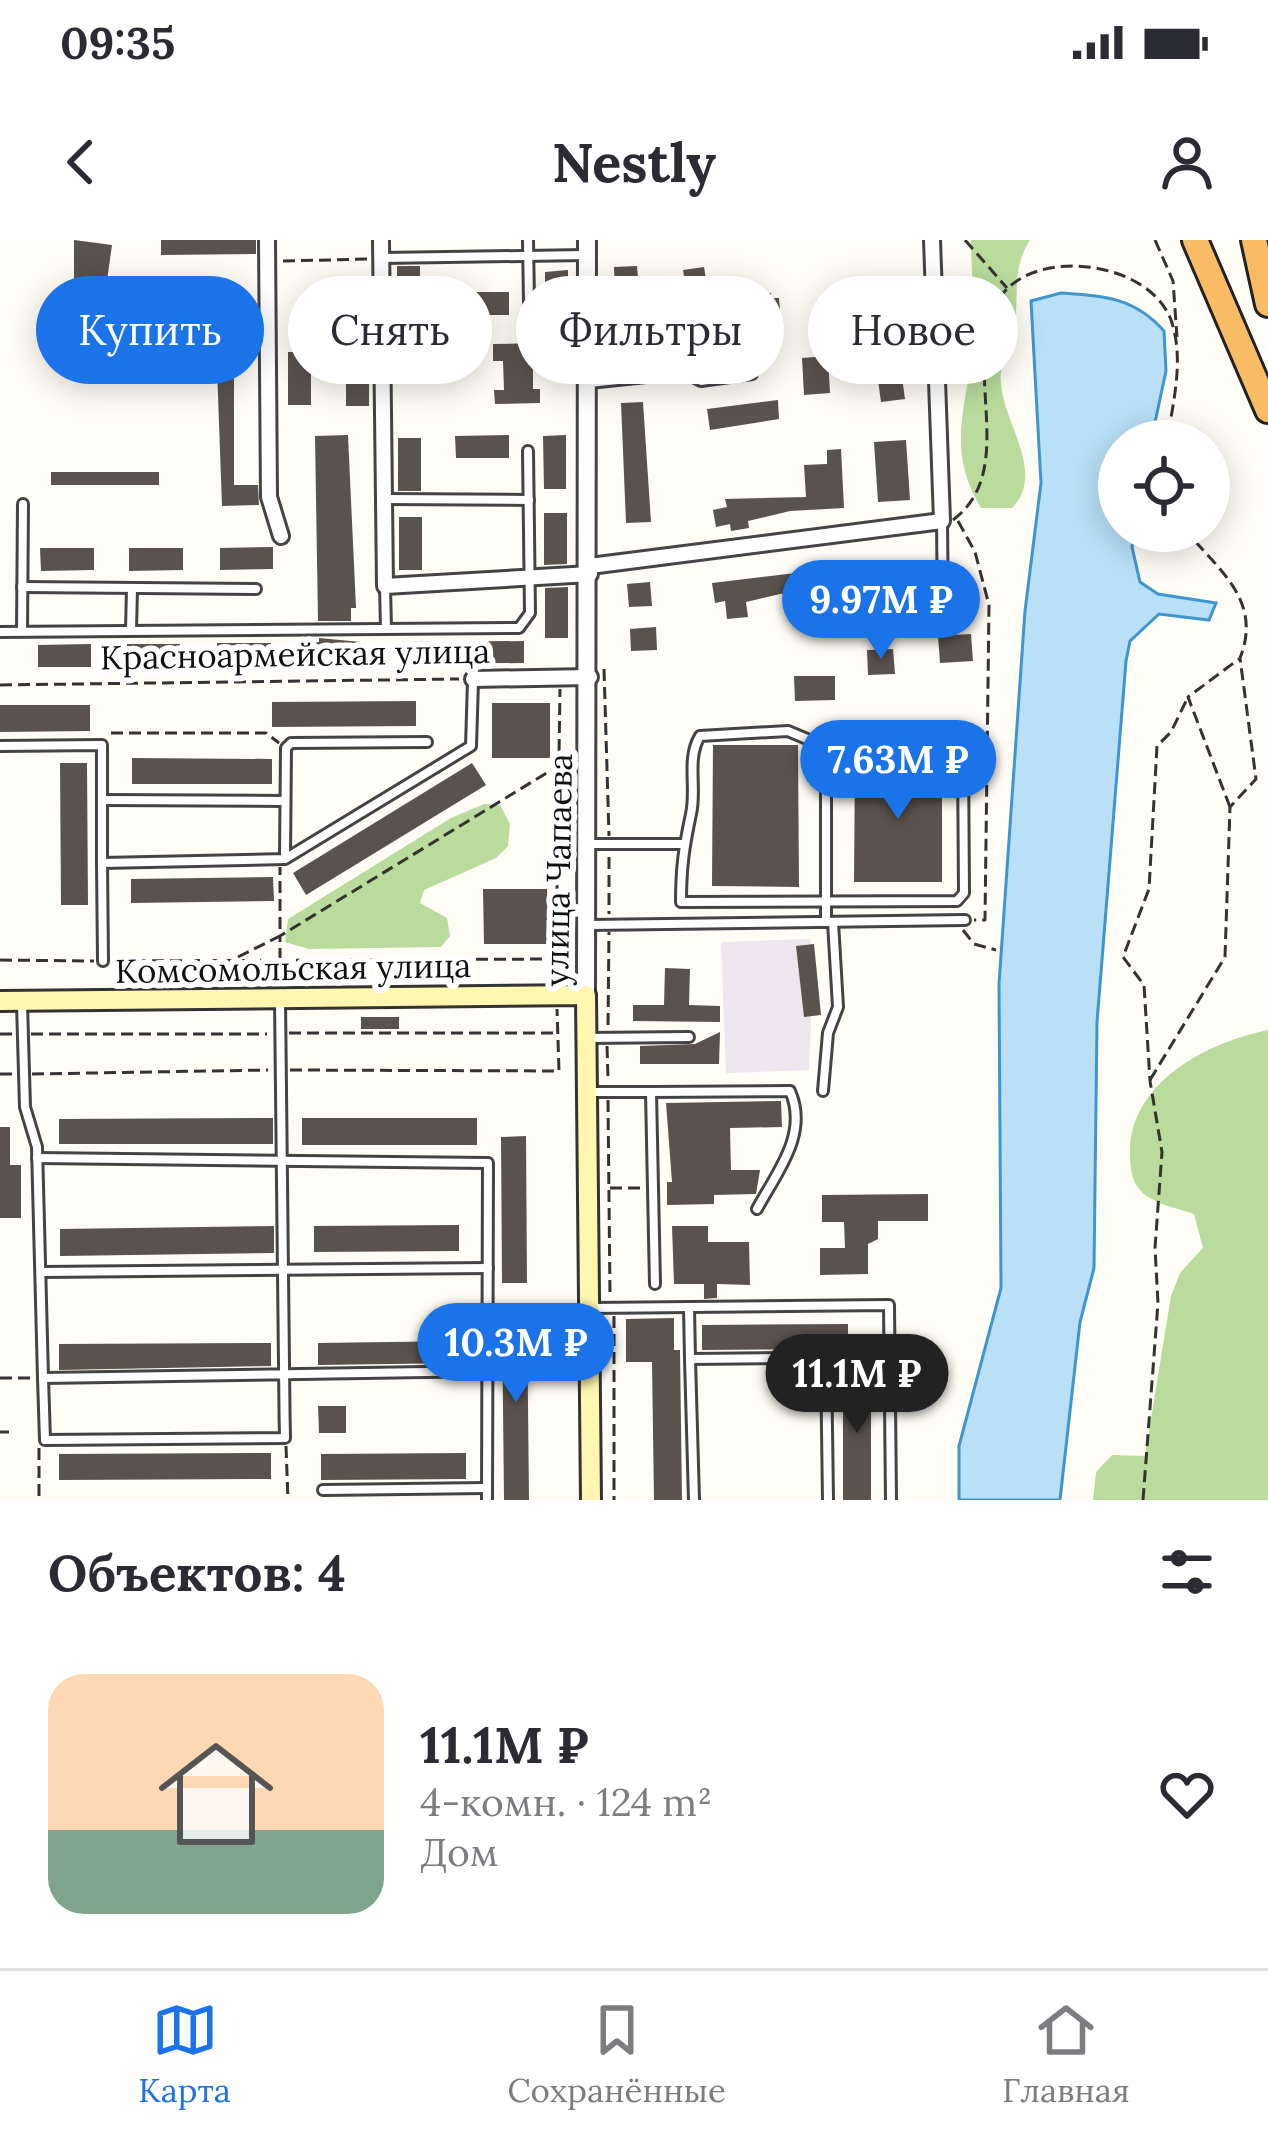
<!DOCTYPE html>
<html lang="ru">
<head>
<meta charset="utf-8">
<style>
  body { margin:0; font-family:Lora,serif; background:#f7f7f7; color:#2b2b33; height:100vh; display:flex; flex-direction:column; font-size:45px; white-space:nowrap }
  * { box-sizing:border-box; margin:0 }
  p { font-size:39px; color:#7c7c81 }
  .icon { flex:none; width:66px; height:66px; fill:none; stroke:currentColor; stroke-width:2; stroke-linecap:round; stroke-linejoin:round }
  .map { position:relative; height:1260px; overflow:hidden }
  .drawer { display:flex; flex-direction:column; background:#fff; flex:1 }
  .drawer>* { flex:none }
  .guide { position:absolute; left:36px; top:36px; width:1197px; height:108px; display:flex; gap:24px }
  .buttons { position:absolute; left:1098px; top:180px; display:grid; gap:24px }
  .buttons a { display:grid; place-items:center; width:132px; height:132px; border-radius:50%; background:#fff; box-shadow:0 6px 30px #0003; font-size:60px }
  .price { position:absolute; translate:-50% -102px; padding:0 27px; border-radius:42px; background:#1a73e8; color:#fff; font-size:39px; line-height:78px; filter:drop-shadow(0 3px 6px #0008) }
  .price::after { content:''; position:absolute; left:50%; top:72px; width:36px; height:27px; margin-left:-18px; background:inherit; clip-path:polygon(0 0,100% 0,50% 100%) }
  .price.current { background:#222; color:#fff }
  ul { padding:0; list-style:none }
  li { display:flex; align-items:center; gap:36px; height:300px; padding:0 48px }
  li+li { border-top:3px solid #e1e1e2 }
  li span { display:grid; place-items:center; flex:none; width:336px; height:240px; border-radius:36px; color:#555 }
  li>.icon { margin-inline-start:auto }
  span .icon { width:144px; height:144px; fill:#fffc; stroke-width:1 }
  li b { font-size:51px }
  h2 { display:flex; justify-content:space-between; align-items:center; height:144px; padding:0 48px; font-size:51px }
  .tag { padding:0 42px; border-radius:54px; background:#fff; box-shadow:0 6px 30px #0003; font-size:42px; line-height:108px }
  .tag.current { background:#1a73e8; color:#fff }
  .status { display:flex; justify-content:space-between; align-items:center; height:84px; padding:0 60px; background:#fff; direction:ltr }
  .status svg { height:33px; fill:currentColor }
  header { display:flex; justify-content:space-between; align-items:center; height:156px; padding:0 48px; background:#fff; font-size:54px; font-weight:700 }
  .tab-bar { display:flex; justify-content:space-around; align-items:center; height:168px; border-top:3px solid #e1e1e2; background:#fff; font-size:33px; color:#7c7c81 }
  .tab-bar a { display:grid; justify-items:center; gap:6px }
  .tab-bar .current { color:#1a73e8 }
  .map>svg:first-child { display:block }
  .industrial { fill:#eee6ef }
  .forest { fill:#b9dc9c }
  .water { fill:#b9e0f7; stroke:#3f96cf; stroke-width:3 }
  .building { fill:#5a524d }
  .lines { fill:none; stroke-linecap:round; stroke-linejoin:round }
  .service-casing { stroke:#444; stroke-width:14 }
  .minor-casing { stroke:#444; stroke-width:20 }
  .tertiary-casing { stroke:#444; stroke-width:22 }
  .secondary-casing { stroke:#333; stroke-width:24 }
  .trunk-casing { stroke:#222; stroke-width:30 }
  .path { stroke:#333; stroke-width:3; stroke-dasharray:12 6; stroke-linecap:butt }
  .service { stroke:#fff; stroke-width:8 }
  .minor { stroke:#fff; stroke-width:14 }
  .tertiary { stroke:#fff; stroke-width:16 }
  .secondary { stroke:#fff6b0; stroke-width:18 }
  .trunk { stroke:#f7bc64; stroke-width:24 }
  .labels { text-anchor:middle; dominant-baseline:central; stroke-width:12; stroke-linejoin:round; paint-order:stroke }
  .street-label { font-size:33px; fill:#111; stroke:#fff }
</style>
</head>
<body>
<div class="status"><b>09:35</b><svg viewBox="0 0 49 12"><path d="M0 12V9h3v3zM5 12V6h3v6zM10 12V3h3v9zM15 12V0h3v12zM26 1h20v11H26zM47 4h2v5h-2z"/></svg></div>
<header><svg class="icon" aria-label="back" viewBox="0 0 24 24"><path d="M15 5l-7 7 7 7"/></svg>Nestly<svg class="icon" aria-label="person" viewBox="0 0 24 24"><circle cx="12" cy="8" r="4"/><path d="M4 21q1-7 8-7t8 7"/></svg></header>
<div class="map">
<svg width="1268" height="1260" viewBox="0 0 1268 1260">
  <rect width="100%" height="100%" fill="#fffdf5"/>
  <polygon class="industrial" points="810,699 821,775 811,776 809,830 726,833 721,702"/>
  <g class="forest">
    <path d="M971 0H1030C1012 28 1019 50 1015 81 1011 104 998 120 1001 144 1004 184 1046 233 1012 268H981C945 208 967 168 973 104 976 71 971 34 971 0Z"/>
    <polygon points="484,564 500,565 510,584 508,606 496,618 424,650 420,663 447,678 450,696 441,707 309,709 285,702 288,679 451,578"/>
    <path d="M1268 790V1260H1093L1096 1232 1112 1215 1145 1216 1171 1056 1180 1033 1203 1008 1194 974C1180 969 1163 966 1150 958 1134 949 1131 935 1130 919 1126 844 1205 803 1268 790Z"/>
  </g>
  <path class="water" d="M1061 53C1104 56 1134 57 1164 91L1166 131 1151 201H1119V291H1135L1132 307 1140 342 1158 354 1216 363 1209 380 1159 374 1130 401 1126 421 1097 782 1094 1028 1080 1082 1060 1260H959V1206L1001 1048 999 744 1025 371 1041 243 1031 61Z"/>
  <g class="building">
    <polygon points="74,0 112,5 106,48 74,48"/>
    <polygon points="161,0 256,0 256,14 161,15"/>
    <rect x="397" y="26" width="23" height="50"/>
    <polygon points="637,26 639,51 615,53 614,27"/>
    <polygon points="704,27 708,52 687,55 683,30"/>
    <polygon points="568,30 568,75 545,75 545,32"/>
    <polygon points="900,46 901,63 873,64 873,48"/>
    <rect x="455" y="52" width="54" height="23"/>
    <polygon points="771,53 771,58 779,58 780,71 703,79 700,61"/>
    <polygon points="539,103 539,119 533,120 533,149 540,149 540,163 495,164 494,150 504,150 503,121 493,121 493,104"/>
    <polygon points="898,108 905,159 881,162 874,111"/>
    <rect x="288" y="112" width="23" height="53"/>
    <rect x="346" y="112" width="23" height="54"/>
    <polygon points="828,116 830,153 804,155 802,118"/>
    <polygon points="217,128 234,128 234,245 258,245 259,265 222,266"/>
    <polygon points="778,160 779,179 710,190 707,169"/>
    <polygon points="643,162 651,282 626,283 621,163"/>
    <polygon points="348,195 356,368 351,368 351,381 318,381 315,196"/>
    <polygon points="509,195 509,218 456,218 455,196"/>
    <polygon points="566,195 566,249 544,249 543,196"/>
    <rect x="398" y="198" width="23" height="53"/>
    <polygon points="906,200 910,260 878,262 874,202"/>
    <polygon points="841,209 844,268 790,271 748,281 749,288 731,291 730,284 716,287 713,270 727,267 725,259 806,257 804,225 827,224 827,210"/>
    <rect x="51" y="232" width="108" height="13"/>
    <polygon points="544,273 567,273 567,324 544,325"/>
    <rect x="399" y="277" width="23" height="53"/>
    <polygon points="273,307 273,329 220,330 220,308"/>
    <polygon points="40,308 94,308 94,330 41,331"/>
    <polygon points="129,308 183,308 183,330 129,331"/>
    <polygon points="838,328 840,349 810,352 810,347 746,362 748,377 727,379 725,361 715,363 712,343"/>
    <polygon points="911,334 916,394 894,394 893,356 883,356 882,335"/>
    <polygon points="650,342 652,366 629,367 627,344"/>
    <polygon points="568,347 568,398 545,398 545,348"/>
    <polygon points="656,387 657,410 631,411 630,389"/>
    <polygon points="971,394 973,421 940,423 938,396"/>
    <polygon points="319,398 361,402 362,425 308,425 308,403 319,402"/>
    <polygon points="524,401 524,423 399,424 399,402"/>
    <polygon points="217,403 271,403 271,426 218,426"/>
    <polygon points="91,404 91,427 38,427 38,405"/>
    <rect x="127" y="404" width="53" height="23"/>
    <polygon points="893,409 895,434 868,435 867,410"/>
    <polygon points="794,436 835,436 835,460 795,461"/>
    <polygon points="416,461 416,486 272,487 272,462"/>
    <rect x="492" y="463" width="58" height="55"/>
    <polygon points="0,465 90,465 90,491 0,492"/>
    <polygon points="713,505 798,505 799,647 712,646"/>
    <polygon points="132,518 272,519 272,544 132,544"/>
    <polygon points="855,521 942,521 942,642 854,642"/>
    <polygon points="60,523 87,523 88,665 61,665"/>
    <polygon points="472,523 486,545 306,655 293,633"/>
    <polygon points="273,637 274,661 131,663 131,639"/>
    <polygon points="483,649 547,649 548,704 484,704"/>
    <polygon points="814,704 821,775 804,777 796,706"/>
    <polygon points="665,728 690,729 689,765 720,766 720,782 633,781 633,765 664,765"/>
    <rect x="361" y="777" width="38" height="12"/>
    <polygon points="720,792 719,824 640,824 640,806 695,804"/>
    <polygon points="781,861 782,887 730,888 731,930 760,930 756,954 714,955 714,964 667,965 667,942 672,942 666,863"/>
    <polygon points="273,878 273,904 59,904 59,879"/>
    <rect x="302" y="878" width="175" height="27"/>
    <polygon points="0,887 10,887 10,925 21,925 21,978 0,978"/>
    <polygon points="526,896 527,1043 502,1043 501,897"/>
    <polygon points="928,954 928,981 878,981 878,999 868,1004 868,1034 820,1035 820,1008 845,1008 844,982 822,982 822,955"/>
    <polygon points="459,985 459,1011 314,1012 314,986"/>
    <polygon points="274,986 274,1013 60,1016 60,989"/>
    <polygon points="672,986 708,986 708,1002 749,1002 750,1045 717,1044 717,1058 704,1059 704,1044 674,1044"/>
    <polygon points="527,1069 529,1260 504,1260 502,1070"/>
    <polygon points="674,1078 674,1110 680,1110 682,1260 654,1260 652,1122 626,1122 626,1079"/>
    <polygon points="848,1084 848,1109 702,1110 702,1085"/>
    <polygon points="463,1101 463,1123 318,1125 318,1103"/>
    <polygon points="271,1103 271,1126 59,1130 59,1104"/>
    <rect x="843" y="1133" width="28" height="127"/>
    <polygon points="318,1166 346,1166 346,1193 319,1193"/>
    <polygon points="271,1213 271,1239 59,1240 59,1214"/>
    <polygon points="466,1213 466,1239 321,1240 321,1214"/>
  </g>
  <g class="lines">
    <defs>
      <g id="service">
        <polyline points="528,0 529,62"/>
        <polyline points="383,18 586,15"/>
        <polyline points="589,143 685,133 701,141 752,134 757,116 748,110 698,117 685,133"/>
        <polyline points="386,259 529,260"/>
        <polyline points="942,283 943,376"/>
        <polyline points="22,347 256,349"/>
        <polyline points="385,347 386,388"/>
        <polyline points="131,390 132,348"/>
        <polyline points="22,391 23,264"/>
        <polyline points="0,392 519,388 530,373 528,211"/>
        <path d="M788 491 826 507H953L963 515 964 653 957 661 681 662C681 627 684 607 691 574 697 548 686 519 700 496Z"/>
        <polyline points="0,506 102,505 102,623"/>
        <polyline points="826,507 826,682"/>
        <polyline points="102,560 285,561"/>
        <polyline points="590,604 681,604"/>
        <polyline points="285,617 286,508 291,503 427,502"/>
        <polyline points="589,685 965,680"/>
        <polyline points="103,721 102,623 285,619 471,506 473,441"/>
        <path d="M280 759C282 906 282 1052 285 1198L45 1200 43 1138 489 1131"/>
        <polyline points="22,764 25,867 37,907 43,1138"/>
        <polyline points="588,798 689,797"/>
        <polyline points="823,851 828,793 838,767 833,682"/>
        <polyline points="589,852 651,852 655,1044"/>
        <path d="M651 852 790 851C809 894 777 932 757 969"/>
        <polyline points="37,918 488,923 487,1260"/>
        <polyline points="42,1032 488,1028"/>
        <polyline points="689,1067 690,1119 890,1117"/>
        <polyline points="592,1068 889,1065 891,1260"/>
        <polyline points="826,1118 828,1260"/>
        <polyline points="690,1119 694,1260"/>
        <polyline points="323,1250 487,1248"/>
      </g>
      <g id="minor">
        <polyline points="267,0 269,257 281,296"/>
        <polyline points="381,0 385,346 590,334"/>
        <polyline points="590,326 942,281 932,0"/>
        <polyline points="473,439 590,437"/>
      </g>
      <polyline id="tertiary" points="586,755 587,0"/>
      <polyline id="secondary" points="0,761 586,755 591,1260"/>
      <g id="trunk">
        <polyline points="1195,0 1268,170"/>
        <polyline points="1254,0 1268,64"/>
      </g>
    </defs>
    <use href="#service" class="service-casing"/>
    <use href="#minor" class="minor-casing"/>
    <use href="#tertiary" class="tertiary-casing"/>
    <use href="#secondary" class="secondary-casing"/>
    <use href="#trunk" class="trunk-casing"/>
    <g class="path">
      <polyline points="965,0 1007,48"/>
      <polyline points="1155,0 1173,41 1177,97"/>
      <polyline points="283,21 370,19"/>
      <path d="M953 280C1019 230 962 132 996 64 1027 3 1153 20 1172 83 1184 121 1173 163 1167 201"/>
      <polyline points="958,281 975,312 989,365 985,680 974,680"/>
      <polyline points="604,429 609,596"/>
      <polyline points="0,445 459,439"/>
      <polyline points="111,493 266,493 279,503"/>
      <polyline points="1230,567 1188,457 1239,419"/>
      <polyline points="609,617 609,674"/>
      <polyline points="963,690 974,704 996,710"/>
      <polyline points="238,717 280,696 280,627"/>
      <polyline points="0,720 94,721"/>
      <polyline points="280,720 280,696 558,526"/>
      <polyline points="116,721 556,719 560,449"/>
      <polyline points="556,721 556,741"/>
      <polyline points="608,785 609,692"/>
      <polyline points="289,793 555,793"/>
      <polyline points="0,794 15,794"/>
      <polyline points="31,794 267,794"/>
      <polyline points="607,806 608,839"/>
      <polyline points="290,830 559,831 557,769"/>
      <polyline points="0,834 16,834"/>
      <polyline points="32,834 268,830"/>
      <path d="M1150 840 1225 717 1230 567 1256 539 1240 418C1263 361 1218 329 1186 291"/>
      <polyline points="608,860 610,1055"/>
      <polyline points="610,948 642,948"/>
      <polyline points="614,1076 614,1260"/>
      <polyline points="0,1138 35,1138"/>
      <polyline points="0,1192 9,1192"/>
      <polyline points="286,1206 288,1260"/>
      <polyline points="39,1208 39,1260"/>
      <polyline points="1143,1260 1158,1063 1155,1008 1162,912 1150,841 1144,745 1123,717 1149,649 1157,506 1171,492 1188,457"/>
    </g>
    <use href="#service" class="service"/>
    <use href="#minor" class="minor"/>
    <use href="#tertiary" class="tertiary"/>
    <use href="#secondary" class="secondary"/>
    <use href="#trunk" class="trunk"/>
  </g>
  <g class="labels">
    <g class="street-label">
      <text transform="translate(295 414) rotate(-1)">Красноармейская улица</text>
      <text transform="translate(558 630) rotate(-89)">улица Чапаева</text>
      <text transform="translate(293 728) rotate(-1)">Комсомольская улица</text>
    </g>
  </g>
</svg>
<div class="buttons">
<a><svg class="icon" aria-label="locate" viewBox="0 0 24 24"><circle cx="12" cy="12" r="6"/><path d="M12 2v4M12 18v4M2 12h4M18 12h4"/></svg></a>
</div>
<b class="price" style="left:881px;top:422px">9.97M ₽</b>
<b class="price" style="left:898px;top:582px">7.63M ₽</b>
<b class="price" style="left:516px;top:1165px">10.3M ₽</b>
<b class="price current" style="left:857px;top:1196px">11.1M ₽</b>
<div class="guide">
<a class="tag current">Купить</a>
<a class="tag">Снять</a>
<a class="tag">Фильтры</a>
<a class="tag">Новое</a>
</div>
</div>
<section class="drawer">
<h2>Объектов: 4<svg class="icon" aria-label="filters" viewBox="0 0 24 24"><path d="M4 7h16M4 17h16"/><circle cx="9" cy="7" r="2"/><circle cx="15" cy="17" r="2"/></svg></h2>
<ul>
<li><span style="background:linear-gradient(#ffd9b3 65%,#7fa58c 0)"><svg class="icon" aria-label="home" viewBox="0 0 24 24"><path d="M3 11l9-7 9 7M6 9v11h12V9"/></svg></span><div><b>11.1M ₽</b><p>4-комн. · 124 m²</p><p>Дом</p></div><svg class="icon" aria-label="heart" viewBox="0 0 24 24"><path d="M12 20l-8-8c-3-5 5-10 8-4 3-6 11-1 8 4z"/></svg></li>
</ul>
</section>
<nav class="tab-bar">
<a class="current"><svg class="icon" aria-label="map" viewBox="0 0 24 24"><path d="M3 6l6-2 6 2 6-2v14l-6 2-6-2-6 2zM9 4v14M15 6v14"/></svg>Карта</a>
<a><svg class="icon" aria-label="saved" viewBox="0 0 24 24"><path d="M7 4h10v16l-5-4-5 4z"/></svg>Сохранённые</a>
<a><svg class="icon" aria-label="home" viewBox="0 0 24 24"><path d="M3 11l9-7 9 7M6 9v11h12V9"/></svg>Главная</a>
</nav>
</body>
</html>
